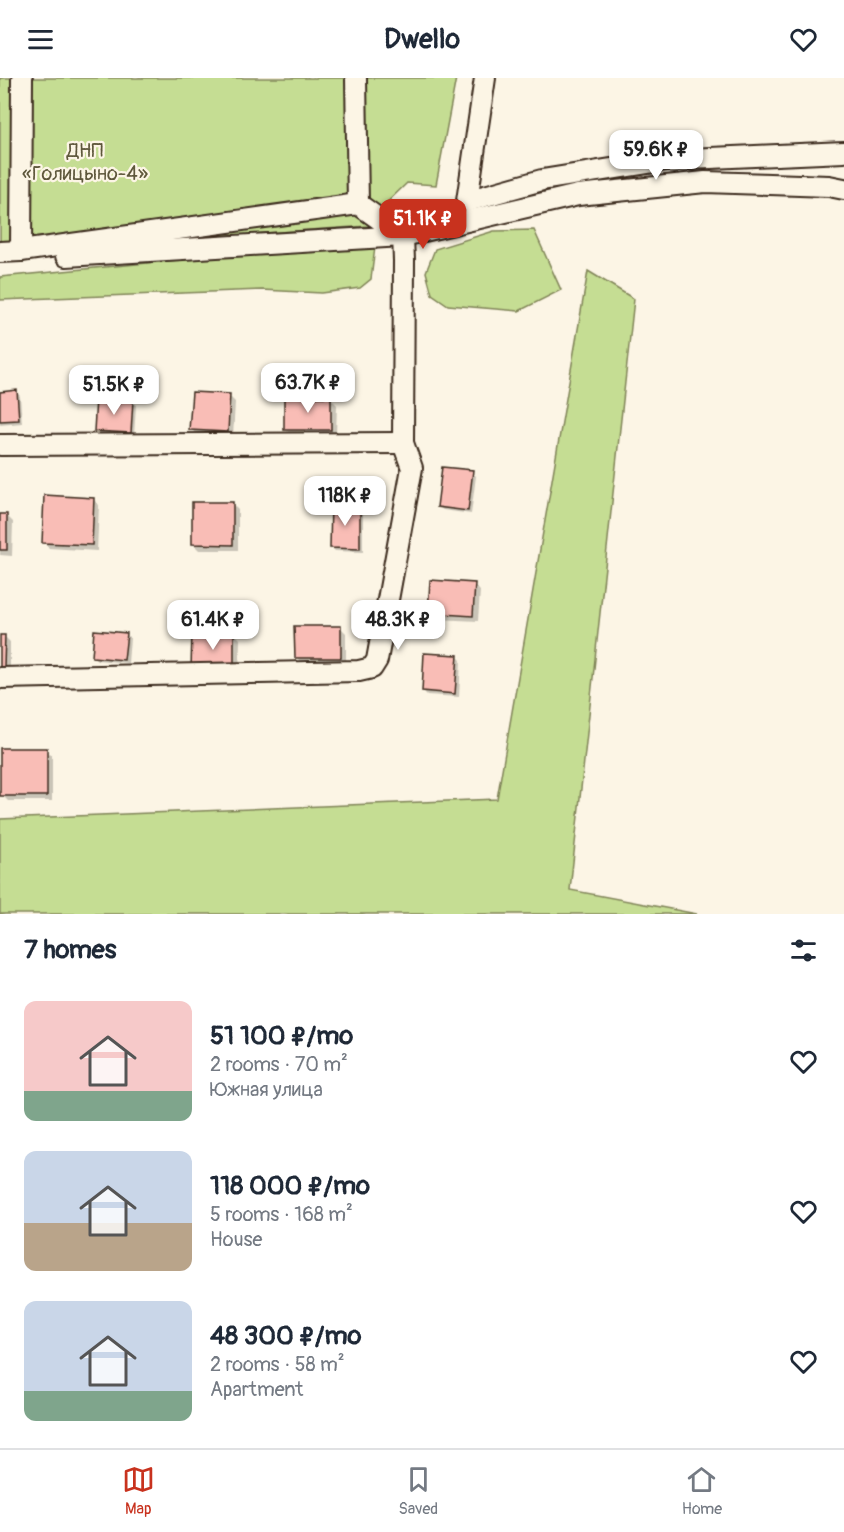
<!DOCTYPE html>
<html lang="en">
<head>
<meta charset="utf-8">
<style>
  body { margin:0; font-family:Pangolin,sans-serif; background:#f6f6f7; color:#1f2937; height:100vh; display:flex; flex-direction:column; font-size:22px; white-space:nowrap }
  * { box-sizing:border-box; margin:0 }
  p { font-size:20px; color:#747a83 }
  .icon { flex:none; width:33px; height:33px; fill:none; stroke:currentColor; stroke-width:2; stroke-linecap:round; stroke-linejoin:round }
  .map { position:relative; height:836px; overflow:hidden }
  .drawer { display:flex; flex-direction:column; background:#fff; flex:1 }
  .drawer>* { flex:none }
  .price { position:absolute; translate:-50% -51px; padding:0 14px; border-radius:12px; background:#fff; color:#222; font-size:20px; line-height:39px; filter:drop-shadow(0 2px 3px #0008) }
  .price::after { content:''; position:absolute; left:50%; top:36px; width:18px; height:14px; margin-left:-9px; background:inherit; clip-path:polygon(0 0,100% 0,50% 100%) }
  .price.selected { background:#c8321e; color:#fff }
  ul { padding:0; list-style:none }
  li { display:flex; align-items:center; gap:18px; height:150px; padding:0 24px }
  li span { display:grid; place-items:center; flex:none; width:168px; height:120px; border-radius:12px; color:#555 }
  li>.icon { margin-inline-start:auto }
  span .icon { width:72px; height:72px; fill:#fffc; stroke-width:1 }
  li b { font-size:26px }
  h2 { display:flex; justify-content:space-between; align-items:center; height:72px; padding:0 24px; font-size:26px }
  header { display:flex; justify-content:space-between; align-items:center; height:78px; padding:0 24px; background:#fff; font-size:27px; font-weight:700 }
  .dock { display:flex; justify-content:space-around; align-items:center; height:84px; border-top:2px solid #e0e1e3; background:#fff; font-size:16px; color:#747a83 }
  .dock a { display:grid; justify-items:center; gap:3px }
  .dock .selected { color:#c8321e }
  .map>svg:first-child { display:block }
  .green { fill:#c5dd93; stroke:#808458; stroke-width:1.5 }
  .shadow { fill:#0003 }
  .building { fill:#f9bdb6; stroke:#3b2a1e; stroke-width:1.5 }
  .lines { fill:none; stroke-linecap:round; stroke-linejoin:round }
  .minor-casing { stroke:#3b2a1e; stroke-width:24 }
  .minor { stroke:#fcf5e5; stroke-width:20 }
  .labels { text-anchor:middle; dominant-baseline:central; stroke-width:4.5; stroke-linejoin:round; paint-order:stroke }
  .park-label { font-size:20px; fill:#5e573b; stroke:#fcf5e5 }
</style>
</head>
<body>
<header><svg class="icon" aria-label="menu" viewBox="0 0 24 24"><path d="M4 6h16M4 12h16M4 18h16"/></svg>Dwello<svg class="icon" aria-label="heart" viewBox="0 0 24 24"><path d="M12 20l-8-8c-3-5 5-10 8-4 3-6 11-1 8 4z"/></svg></header>
<div class="map">
<svg width="844" height="836" viewBox="0 0 844 836">
  <rect width="100%" height="100%" fill="#fcf5e5"/>
  <filter id="ink" filterUnits="userSpaceOnUse"><feTurbulence type="fractalNoise" baseFrequency=".0167" numOctaves="2"/><feDisplacementMap in="SourceGraphic" scale="12" xChannelSelector="R" yChannelSelector="G"/><feConvolveMatrix kernelMatrix="1 2 1 2 8 2 1 2 1" color-interpolation-filters="sRGB"/></filter>
  <g filter="url(#ink)">
    <g class="green">
      <polygon points="0,0 456,0 436,107 407,105 374,137 368,148 0,173"/>
      <polygon points="534,152 561,212 519,233 448,227 432,216 426,194 435,171 494,153"/>
      <polygon points="375,169 371,201 360,210 322,215 262,212 0,222 0,199 200,180"/>
      <polygon points="588,193 634,221 570,812 697,836 0,836 0,741 497,721"/>
    </g>
    <g class="shadow">
      <polygon points="16,314 20,318 22,345 0,347 0,315"/>
      <polygon points="229,318 235,324 233,359 197,357 191,351"/>
      <polygon points="331,321 337,327 336,357 291,357 285,351"/>
      <polygon points="132,324 136,327 134,358 100,356 96,352"/>
      <polygon points="472,394 476,398 471,436 443,432 439,429"/>
      <polygon points="93,421 99,427 97,473 49,470 43,464"/>
      <polygon points="232,426 238,432 238,472 199,472 193,466"/>
      <polygon points="359,428 363,432 363,474 335,473 332,470"/>
      <polygon points="0,438 7,438 13,444 12,478 0,477"/>
      <polygon points="474,507 480,513 478,543 436,541 430,535"/>
      <polygon points="340,549 346,555 346,585 302,585 296,579"/>
      <polygon points="234,555 240,561 239,598 193,591"/>
      <polygon points="126,556 130,560 128,585 97,582 93,578"/>
      <polygon points="0,558 4,558 10,564 10,594 0,594"/>
      <polygon points="457,578 461,582 459,619 427,617 423,613"/>
      <polygon points="46,672 52,678 52,723 8,723 2,717"/>
    </g>
    <g class="building">
      <polygon points="17,312 19,342 0,343 0,314"/>
      <polygon points="192,314 230,316 228,354 189,352"/>
      <rect x="284" y="319" width="47" height="33"/>
      <polygon points="96,320 133,322 131,355 94,353"/>
      <polygon points="442,389 473,392 468,433 437,429"/>
      <polygon points="44,417 94,420 92,467 42,465"/>
      <polygon points="192,424 233,424 233,467 192,466"/>
      <polygon points="331,426 360,427 360,471 330,470"/>
      <rect x="0" y="436" width="7" height="36"/>
      <polygon points="430,502 475,505 473,538 428,535"/>
      <polygon points="294,548 341,548 341,580 295,580"/>
      <polygon points="94,552 127,555 124,582 92,579"/>
      <polygon points="192,553 234,553 234,592 191,592"/>
      <polygon points="0,557 5,557 4,589 0,589"/>
      <polygon points="424,575 458,577 455,616 422,613"/>
      <rect x="0" y="670" width="47" height="48"/>
    </g>
    <g class="lines">
      <defs>
        <g id="minor">
          <polyline points="356,0 358,126"/>
          <polyline points="485,0 467,123 542,102 667,82 844,74"/>
          <polyline points="21,173 22,0"/>
          <polyline points="0,174 21,173 358,126 403,158 404,183 403,365 412,390 377,582 372,590 359,593 0,600"/>
          <polyline points="66,178 403,158 578,117 705,104 829,108 844,111"/>
          <polyline points="0,367 403,365"/>
        </g>
      </defs>
      <use href="#minor" class="minor-casing"/>
      <use href="#minor" class="minor"/>
    </g>
  </g>
  <g class="labels">
    <g class="park-label">
      <text x="85" y="72">ДНП<tspan x="85" dy="23">«Голицыно-4»</tspan></text>
    </g>
  </g>
</svg>
<b class="price" style="left:656px;top:103px">59.6K ₽</b>
<b class="price selected" style="left:423px;top:172px">51.1K ₽</b>
<b class="price" style="left:308px;top:336px">63.7K ₽</b>
<b class="price" style="left:114px;top:338px">51.5K ₽</b>
<b class="price" style="left:345px;top:449px">118K ₽</b>
<b class="price" style="left:213px;top:573px">61.4K ₽</b>
<b class="price" style="left:398px;top:573px">48.3K ₽</b>
</div>
<section class="drawer">
<h2>7 homes<svg class="icon" aria-label="filters" viewBox="0 0 24 24"><path d="M4 7h16M4 17h16"/><circle cx="9" cy="7" r="2"/><circle cx="15" cy="17" r="2"/></svg></h2>
<ul>
<li><span style="background:linear-gradient(#f6c9c9 75%,#7fa58c 0)"><svg class="icon" aria-label="home" viewBox="0 0 24 24"><path d="M3 11l9-7 9 7M6 9v11h12V9"/></svg></span><div><b>51 100 ₽/mo</b><p>2 rooms · 70 m²</p><p>Южная улица</p></div><svg class="icon" aria-label="heart" viewBox="0 0 24 24"><path d="M12 20l-8-8c-3-5 5-10 8-4 3-6 11-1 8 4z"/></svg></li>
<li><span style="background:linear-gradient(#c9d6e8 60%,#b9a48a 0)"><svg class="icon" aria-label="home" viewBox="0 0 24 24"><path d="M3 11l9-7 9 7M6 9v11h12V9"/></svg></span><div><b>118 000 ₽/mo</b><p>5 rooms · 168 m²</p><p>House</p></div><svg class="icon" aria-label="heart" viewBox="0 0 24 24"><path d="M12 20l-8-8c-3-5 5-10 8-4 3-6 11-1 8 4z"/></svg></li>
<li><span style="background:linear-gradient(#c9d6e8 75%,#7fa58c 0)"><svg class="icon" aria-label="home" viewBox="0 0 24 24"><path d="M3 11l9-7 9 7M6 9v11h12V9"/></svg></span><div><b>48 300 ₽/mo</b><p>2 rooms · 58 m²</p><p>Apartment</p></div><svg class="icon" aria-label="heart" viewBox="0 0 24 24"><path d="M12 20l-8-8c-3-5 5-10 8-4 3-6 11-1 8 4z"/></svg></li>
</ul>
</section>
<nav class="dock">
<a class="selected"><svg class="icon" aria-label="map" viewBox="0 0 24 24"><path d="M3 6l6-2 6 2 6-2v14l-6 2-6-2-6 2zM9 4v14M15 6v14"/></svg>Map</a>
<a><svg class="icon" aria-label="saved" viewBox="0 0 24 24"><path d="M7 4h10v16l-5-4-5 4z"/></svg>Saved</a>
<a><svg class="icon" aria-label="home" viewBox="0 0 24 24"><path d="M3 11l9-7 9 7M6 9v11h12V9"/></svg>Home</a>
</nav>
</body>
</html>
